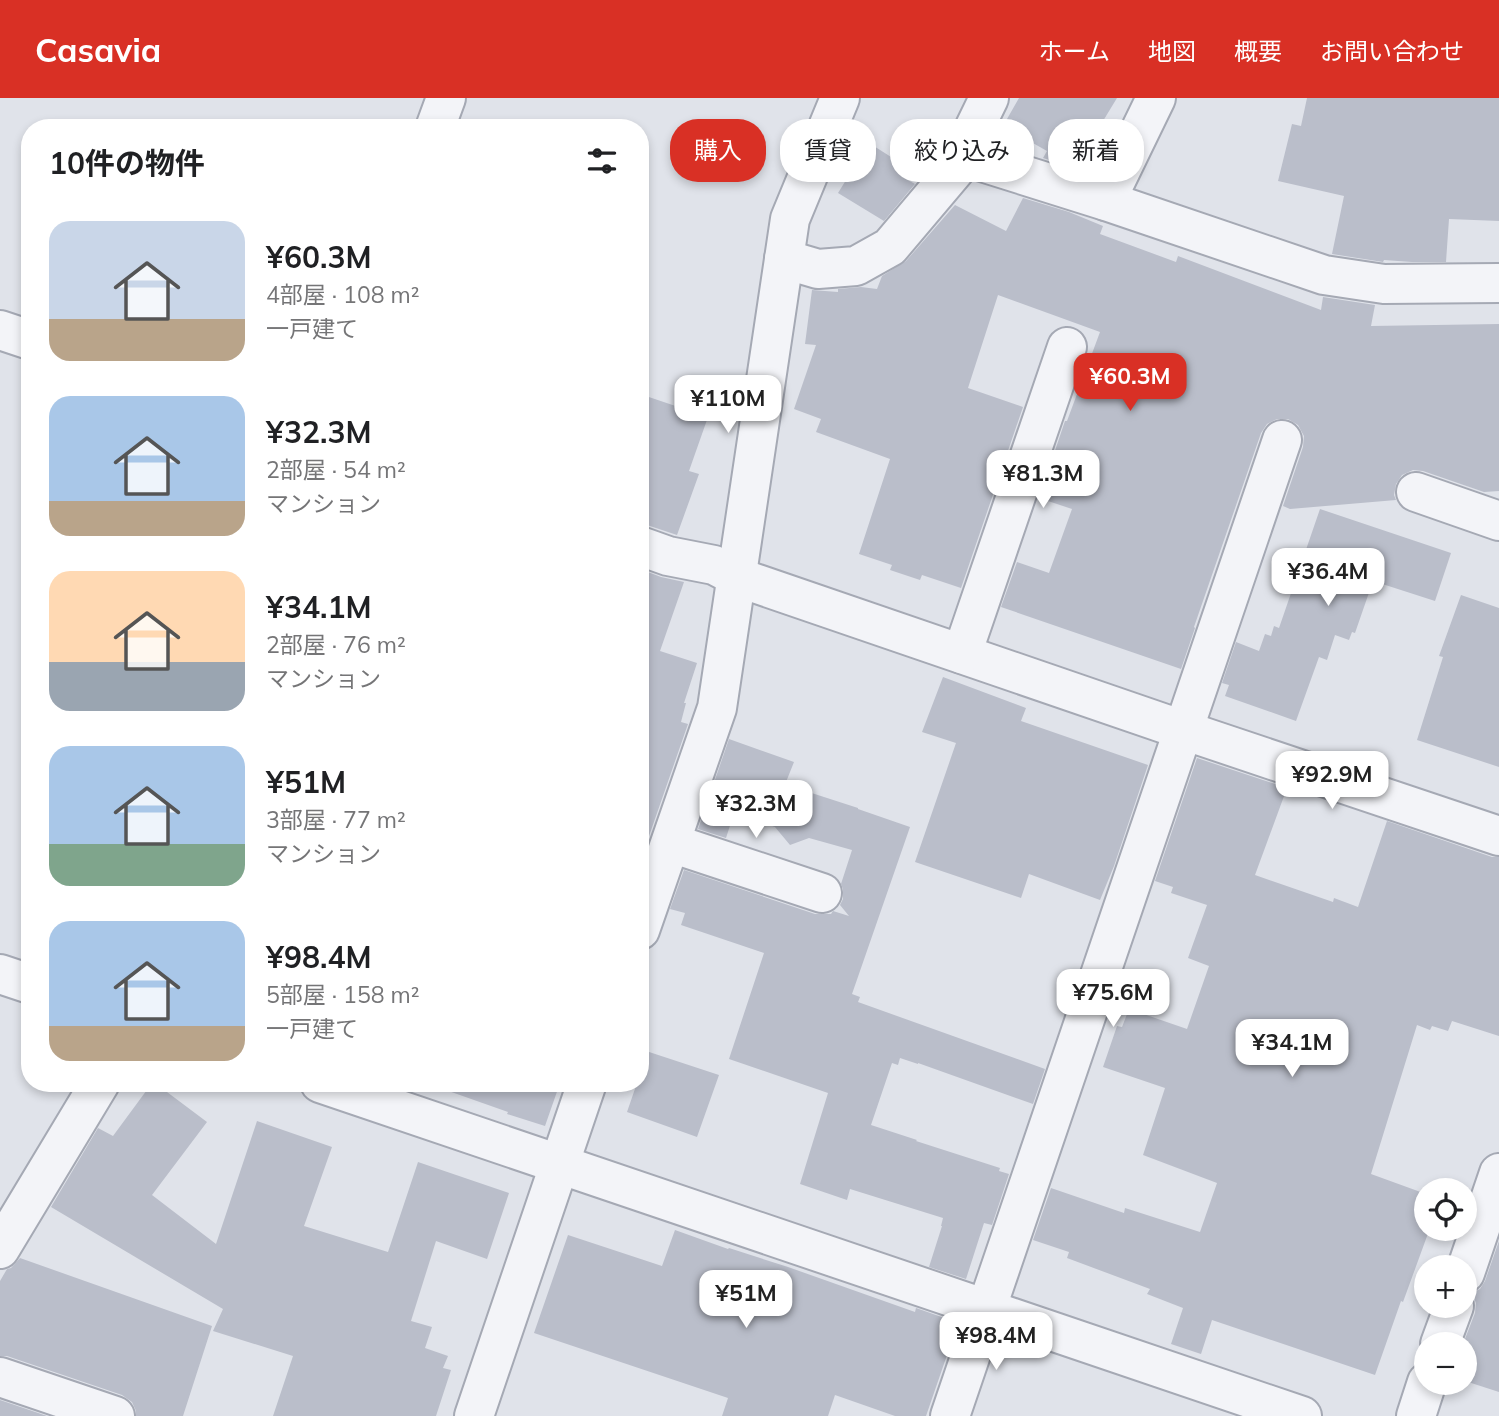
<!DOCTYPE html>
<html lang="ja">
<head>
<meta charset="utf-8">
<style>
  body { margin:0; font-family:Mulish,"Noto Sans JP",sans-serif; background:#f6f6f6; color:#202124; height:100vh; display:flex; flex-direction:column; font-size:26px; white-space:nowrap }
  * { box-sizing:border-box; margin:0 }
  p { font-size:23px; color:#757577 }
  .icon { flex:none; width:38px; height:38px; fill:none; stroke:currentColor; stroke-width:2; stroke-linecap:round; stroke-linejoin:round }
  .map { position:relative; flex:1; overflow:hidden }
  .details { position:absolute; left:21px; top:21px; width:628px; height:973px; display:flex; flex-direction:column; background:#fff; border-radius:28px; box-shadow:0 4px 10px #0003 }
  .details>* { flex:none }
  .banner { position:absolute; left:670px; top:21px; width:665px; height:63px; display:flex; gap:14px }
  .tools { position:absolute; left:1414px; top:1080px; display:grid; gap:14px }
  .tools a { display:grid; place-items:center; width:63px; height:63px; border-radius:50%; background:#fff; box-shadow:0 4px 10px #0003; font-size:35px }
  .price { position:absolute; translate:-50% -60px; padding:0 16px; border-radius:14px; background:#fff; color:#222; font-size:23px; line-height:46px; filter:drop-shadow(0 2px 4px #0008) }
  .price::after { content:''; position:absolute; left:50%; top:42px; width:21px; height:16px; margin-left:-10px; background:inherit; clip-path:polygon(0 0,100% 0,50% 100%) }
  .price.selected { background:#d93025; color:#fff }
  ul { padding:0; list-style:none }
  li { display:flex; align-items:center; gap:21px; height:175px; padding:0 28px }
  li span { display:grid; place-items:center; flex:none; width:196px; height:140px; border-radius:21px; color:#555 }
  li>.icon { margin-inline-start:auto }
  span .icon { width:84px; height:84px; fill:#fffc; stroke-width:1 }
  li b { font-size:30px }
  h2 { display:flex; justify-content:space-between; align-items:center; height:84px; padding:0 28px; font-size:30px }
  .pill { padding:0 24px; border-radius:28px; background:#fff; box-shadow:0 4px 10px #0003; font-size:24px; line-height:63px }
  .pill.selected { background:#d93025; color:#fff }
  header { display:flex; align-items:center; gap:42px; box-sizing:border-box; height:98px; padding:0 35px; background:#d93025; color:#fff }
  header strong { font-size:33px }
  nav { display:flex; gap:38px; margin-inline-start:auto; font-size:24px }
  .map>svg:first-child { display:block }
  .building { fill:#babeca }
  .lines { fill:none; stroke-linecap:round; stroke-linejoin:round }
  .street-casing { stroke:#a5a9b4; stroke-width:42 }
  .street { stroke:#f3f4f8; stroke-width:38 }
</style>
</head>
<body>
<header>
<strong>Casavia</strong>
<nav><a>ホーム</a><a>地図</a><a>概要</a><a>お問い合わせ</a></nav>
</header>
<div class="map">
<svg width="1499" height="1318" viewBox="0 0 1499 1318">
  <rect width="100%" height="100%" fill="#e0e3ea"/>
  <g class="building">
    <polygon points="1019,0 1117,0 1086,51 1094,54 1086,74 1043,60 1047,53 1003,28"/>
    <polygon points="1307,0 1499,0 1499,123 1449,121 1446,164 1412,164 1384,162 1383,164 1332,156 1344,98 1278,83 1292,26 1301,28"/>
    <polygon points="869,45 910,71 904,80 915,86 884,123 838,95"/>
    <polygon points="1023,100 1069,114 1103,128 1100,136 1176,164 1178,158 1321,212 1323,199 1375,207 1371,228 1499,226 1499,393 1484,394 1423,373 1413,372 1402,377 1396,386 1394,397 1396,402 1290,411 1283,408 1303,349 1304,338 1298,327 1288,321 1277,321 1267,326 1261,335 1194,529 1195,530 1181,571 1001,509 1017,464 1049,475 1072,411 1039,400 1065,323 1067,323 1100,234 998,197 968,290 1023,309 961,490 922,477 920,482 890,472 892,467 859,456 890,361 816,334 821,321 794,311 816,247 805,246 812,192 838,194 838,191 861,189 877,191 882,178 906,163 955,107 1006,133"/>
    <polygon points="640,296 708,319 689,373 699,376 677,437 647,427 640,427"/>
    <polygon points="1320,411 1451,455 1435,503 1373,483 1355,535 1352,534 1349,542 1335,537 1327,562 1319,559 1296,623 1225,598 1229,587 1222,585 1236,544 1259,553 1265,536 1271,538 1274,528 1279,530"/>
    <polygon points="640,471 661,479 684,484 660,553 697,565 684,605 686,605 681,624 688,626 640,764"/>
    <polygon points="1461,497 1499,510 1499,669 1417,642 1443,559 1439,558"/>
    <polygon points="943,579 1026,610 1021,623 1148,667 1114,768 1100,802 1029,776 1021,800 915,764 956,645 922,634"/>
    <polygon points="729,641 794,664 786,684 791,686 790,688 858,710 858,711 910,729 852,896 860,899 858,904 1045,971 1033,1006 918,965 918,966 900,960 898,967 892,965 871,1027 917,1042 916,1043 1000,1070 999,1073 1009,1076 992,1127 984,1125 966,1181 929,1169 942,1128 941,1128 943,1120 850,1091 847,1102 800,1086 828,995 729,961 764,855 681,827 685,815 670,811 684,772 815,816 831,816 833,813 849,818 840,807 843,801 843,791 841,786 852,752 809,740 790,747 775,729 734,715 726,740 698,731"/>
    <polygon points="1197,660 1287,690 1255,777 1333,804 1334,800 1358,809 1387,723 1492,759 1499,759 1499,938 1452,923 1448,933 1432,928 1430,932 1417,927 1371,1076 1426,1096 1426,1130 1430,1130 1403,1204 1401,1203 1375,1277 1212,1222 1201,1256 1171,1246 1183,1210 1147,1196 1150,1191 1067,1160 1069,1154 1033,1142 1051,1090 1124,1115 1125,1110 1200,1134 1217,1085 1143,1057 1165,990 1103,969 1117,928 1122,929 1129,911 1187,931 1209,868 1188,860 1207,807 1171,795 1173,789 1155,783"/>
    <polygon points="640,951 719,977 697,1039 627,1014 637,985 640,985"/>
    <polygon points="152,985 155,985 207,1024 152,1097 216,1146 257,1023 332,1049 304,1128 388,1154 418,1064 509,1095 487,1161 436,1143 411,1223 432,1229 425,1250 448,1258 443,1270 451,1272 436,1318 273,1318 293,1258 213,1233 223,1211 51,1109 98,1030 113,1038"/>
    <polygon points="441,985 560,985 545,1028 507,1016 508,1014 440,990"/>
    <polygon points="675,1132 728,1151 729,1150 788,1169 915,1214 916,1210 953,1223 951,1229 956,1231 926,1318 895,1318 835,1297 828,1318 722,1318 728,1300 534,1235 568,1137 662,1168"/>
    <polygon points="1499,1143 1499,1294 1465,1283 1465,1246 1463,1246 1475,1215 1476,1205 1472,1195 1480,1191 1485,1183"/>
    <polygon points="20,1160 212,1228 183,1318 136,1318 136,1313 132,1304 122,1297 7,1258 0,1258 0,1183 7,1171 11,1170"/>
    <polygon points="0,1302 47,1318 0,1318"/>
  </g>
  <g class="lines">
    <defs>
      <g id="street">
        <polyline points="435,30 446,0"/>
        <polyline points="966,59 1106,103 1324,177 1384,186 1499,185"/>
        <polyline points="1106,103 1156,0"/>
        <polyline points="784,161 818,171 856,168 890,149 966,59 971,37 989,0"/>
        <polyline points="0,232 30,242"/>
        <polyline points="1416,394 1499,423"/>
        <polyline points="640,448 668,458 714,467 737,479 1183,632 1499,738"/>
        <polyline points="962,556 1067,249"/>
        <polyline points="671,745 822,795"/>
        <polyline points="640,832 717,610 790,121 840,0"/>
        <polyline points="0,876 30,886"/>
        <polyline points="320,985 1302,1318"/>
        <polyline points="0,1151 100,985"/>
        <polyline points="1465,1175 1499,1075"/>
        <polyline points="1440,1246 1454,1208"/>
        <polyline points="0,1279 115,1318"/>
        <polyline points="474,1318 587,985"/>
        <polyline points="950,1318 1282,342"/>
        <polyline points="1416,1318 1427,1284"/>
      </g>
    </defs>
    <use href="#street" class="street-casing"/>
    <use href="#street" class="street"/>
  </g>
</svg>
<div class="tools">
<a><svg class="icon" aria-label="locate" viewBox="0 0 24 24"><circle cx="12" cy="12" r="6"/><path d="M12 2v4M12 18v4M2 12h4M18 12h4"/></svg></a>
<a>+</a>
<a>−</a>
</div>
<b class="price selected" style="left:1130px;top:315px">¥60.3M</b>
<b class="price" style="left:728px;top:337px">¥110M</b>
<b class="price" style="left:1043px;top:412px">¥81.3M</b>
<b class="price" style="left:1328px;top:510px">¥36.4M</b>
<b class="price" style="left:1332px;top:713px">¥92.9M</b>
<b class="price" style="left:756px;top:742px">¥32.3M</b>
<b class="price" style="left:1113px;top:931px">¥75.6M</b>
<b class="price" style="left:1292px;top:981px">¥34.1M</b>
<b class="price" style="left:746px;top:1232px">¥51M</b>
<b class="price" style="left:996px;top:1274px">¥98.4M</b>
<div class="banner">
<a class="pill selected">購入</a>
<a class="pill">賃貸</a>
<a class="pill">絞り込み</a>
<a class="pill">新着</a>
</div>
<section class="details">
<h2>10件の物件<svg class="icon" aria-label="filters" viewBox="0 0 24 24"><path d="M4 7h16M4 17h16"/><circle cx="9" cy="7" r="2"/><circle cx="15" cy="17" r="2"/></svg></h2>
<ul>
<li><span style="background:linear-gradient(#c9d6e8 70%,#b9a48a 0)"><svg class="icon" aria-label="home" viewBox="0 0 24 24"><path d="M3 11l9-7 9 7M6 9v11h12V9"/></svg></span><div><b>¥60.3M</b><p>4部屋 · 108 m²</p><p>一戸建て</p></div></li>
<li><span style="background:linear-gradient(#a9c7e8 75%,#b9a48a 0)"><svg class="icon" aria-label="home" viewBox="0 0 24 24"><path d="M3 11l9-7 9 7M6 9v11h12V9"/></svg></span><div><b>¥32.3M</b><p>2部屋 · 54 m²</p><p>マンション</p></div></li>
<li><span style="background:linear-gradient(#ffd9b3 65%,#9aa5b1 0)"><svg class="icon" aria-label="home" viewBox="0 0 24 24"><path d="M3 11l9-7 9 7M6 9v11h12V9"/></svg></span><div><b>¥34.1M</b><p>2部屋 · 76 m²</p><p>マンション</p></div></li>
<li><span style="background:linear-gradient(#a9c7e8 70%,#7fa58c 0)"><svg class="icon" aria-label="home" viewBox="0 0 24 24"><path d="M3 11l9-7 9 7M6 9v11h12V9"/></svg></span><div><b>¥51M</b><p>3部屋 · 77 m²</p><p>マンション</p></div></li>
<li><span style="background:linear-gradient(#a9c7e8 75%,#b9a48a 0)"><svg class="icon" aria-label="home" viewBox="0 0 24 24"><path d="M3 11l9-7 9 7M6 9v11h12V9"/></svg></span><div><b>¥98.4M</b><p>5部屋 · 158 m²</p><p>一戸建て</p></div></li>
</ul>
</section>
</div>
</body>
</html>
